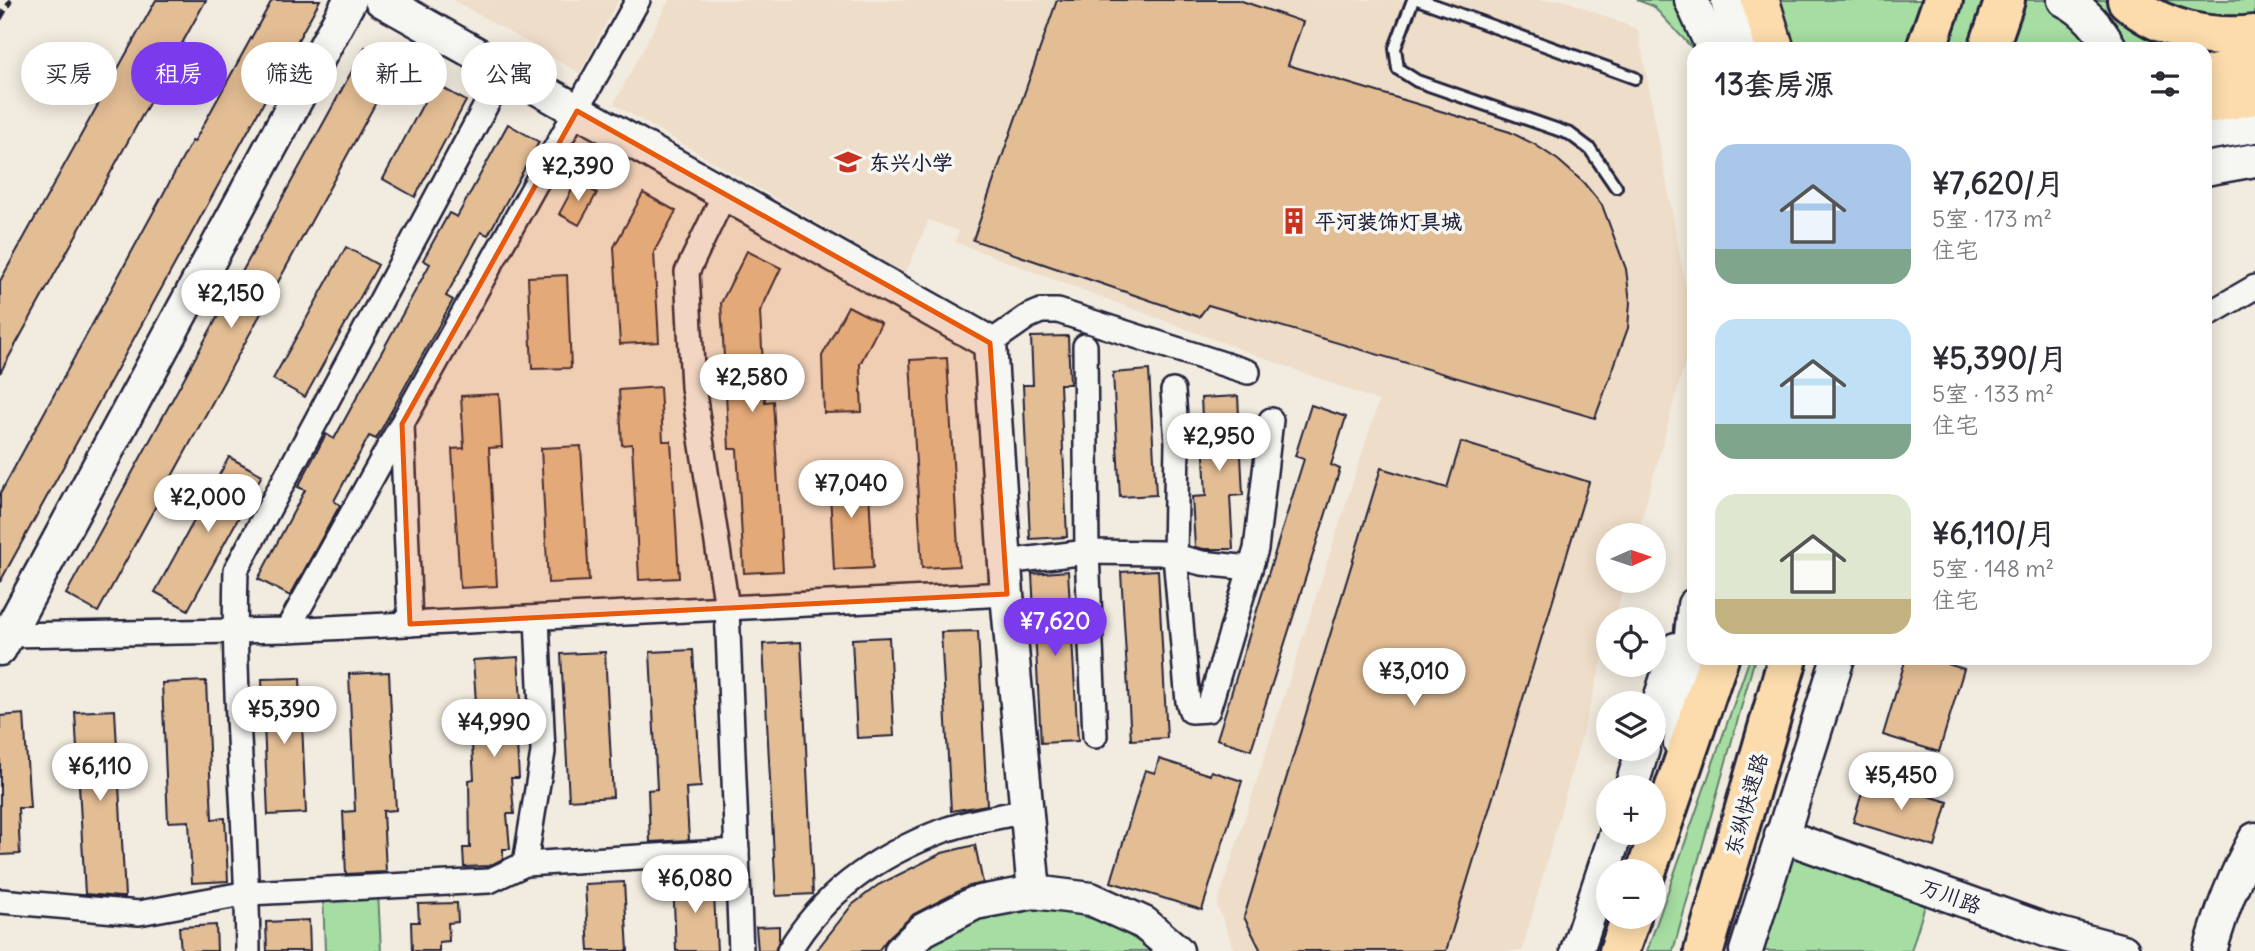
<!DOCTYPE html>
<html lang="zh">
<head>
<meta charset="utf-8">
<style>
  body { margin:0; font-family:Delius,"LXGW WenKai TC",sans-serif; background:#f7f7f7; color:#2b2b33; height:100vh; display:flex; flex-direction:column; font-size:26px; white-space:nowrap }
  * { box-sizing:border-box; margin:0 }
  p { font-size:23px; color:#7c7c81 }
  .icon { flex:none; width:38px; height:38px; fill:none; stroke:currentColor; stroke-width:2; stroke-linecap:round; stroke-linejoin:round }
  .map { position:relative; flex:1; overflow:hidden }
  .sheet { position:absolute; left:1687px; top:42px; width:525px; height:623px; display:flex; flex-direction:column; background:#fff; border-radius:21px; box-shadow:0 4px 18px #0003 }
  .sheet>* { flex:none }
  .banner { position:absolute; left:21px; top:42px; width:665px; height:63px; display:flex; gap:14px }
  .needle { width:46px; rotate:87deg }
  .tools { position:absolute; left:1596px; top:523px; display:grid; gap:14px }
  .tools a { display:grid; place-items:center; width:70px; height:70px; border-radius:50%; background:#fff; box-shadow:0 4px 18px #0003; font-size:35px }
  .price { position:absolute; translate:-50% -60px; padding:0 16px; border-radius:24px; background:#fff; color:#222; font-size:23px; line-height:46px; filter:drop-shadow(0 2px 4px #0008) }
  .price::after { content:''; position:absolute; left:50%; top:42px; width:21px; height:16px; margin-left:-10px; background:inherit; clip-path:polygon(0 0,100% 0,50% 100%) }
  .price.selected { background:#7c3aed; color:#fff }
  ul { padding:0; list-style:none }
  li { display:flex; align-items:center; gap:21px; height:175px; padding:0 28px }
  li span { display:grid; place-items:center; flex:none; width:196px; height:140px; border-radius:21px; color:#555 }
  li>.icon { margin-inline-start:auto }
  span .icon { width:84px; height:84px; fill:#fffc; stroke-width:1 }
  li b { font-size:30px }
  h2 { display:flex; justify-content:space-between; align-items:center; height:84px; padding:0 28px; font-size:30px }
  .chip { padding:0 24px; border-radius:32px; background:#fff; box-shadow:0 4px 18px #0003; font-size:24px; line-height:63px }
  .chip.selected { background:#7c3aed; color:#fff }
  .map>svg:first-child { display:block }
  .built { fill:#eeddc8 }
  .green { fill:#a5dda2; stroke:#64806e; stroke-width:2 }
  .building { fill:#e3bd94; stroke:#22223b; stroke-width:2 }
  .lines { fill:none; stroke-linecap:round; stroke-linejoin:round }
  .lane-casing { stroke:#22223b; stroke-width:16 }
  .street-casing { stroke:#22223b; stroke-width:28 }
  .secondary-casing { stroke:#22223b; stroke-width:37 }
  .primary-casing { stroke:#22223b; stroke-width:42 }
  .highway-casing { stroke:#22223b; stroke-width:44 }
  .lane { stroke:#f6f6f2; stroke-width:10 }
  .street { stroke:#f6f6f2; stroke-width:23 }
  .secondary { stroke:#f6f6f2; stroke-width:32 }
  .primary { stroke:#fcdcac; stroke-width:37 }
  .highway { stroke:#fcdcac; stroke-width:38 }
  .rail { stroke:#22223b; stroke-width:5; stroke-dasharray:10 5; stroke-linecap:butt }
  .marked { fill:#e8590c; fill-opacity:0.2; stroke:#e8590c; stroke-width:5; stroke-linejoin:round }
  .labels { text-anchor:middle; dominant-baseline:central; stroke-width:7; stroke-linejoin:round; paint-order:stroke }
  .poi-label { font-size:21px; font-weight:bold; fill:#22223b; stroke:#f6f6f2; text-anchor:start }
  .street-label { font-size:21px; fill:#22223b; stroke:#f6f6f2 }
</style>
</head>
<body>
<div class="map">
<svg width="2255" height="951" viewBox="0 0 2255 951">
  <rect width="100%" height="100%" fill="#f2ebdf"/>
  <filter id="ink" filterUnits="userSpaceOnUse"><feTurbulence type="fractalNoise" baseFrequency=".0143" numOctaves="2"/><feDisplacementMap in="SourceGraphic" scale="14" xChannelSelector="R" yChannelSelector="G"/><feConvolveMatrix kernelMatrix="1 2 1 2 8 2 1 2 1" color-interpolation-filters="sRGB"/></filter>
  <g filter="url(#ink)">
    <g class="built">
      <polygon points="453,0 618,0 580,73"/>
      <polygon points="669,0 1564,0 1638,30 1694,330 1637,535 1608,536 1608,581 1625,581 1614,619 1608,620 1608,640 1522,951 1235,951 1217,905 1379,401 955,242 959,231 929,220 905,274 614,104"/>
    </g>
    <g class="green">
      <polygon points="1637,0 2255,0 2255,58 2205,65 2205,49 1694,50 1653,6"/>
      <polygon points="1750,658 1755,658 1673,951 1647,951"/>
      <polygon points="1790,848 1927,899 1911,951 1760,951"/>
      <polygon points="378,892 381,951 325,951 323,896"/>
      <polygon points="1009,910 1061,910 1111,924 1153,951 921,951 958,926"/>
    </g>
    <g class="building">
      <polygon points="156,0 206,0 0,373 0,281"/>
      <polygon points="272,0 320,0 0,582 0,494 192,141 194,142"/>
      <polygon points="1057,0 1239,0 1303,22 1288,65 1510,132 1534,144 1558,160 1583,182 1602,205 1626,269 1630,302 1628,328 1595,418 1208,305 1199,317 973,240"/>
      <polygon points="365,47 397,64 98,612 66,594"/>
      <polygon points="434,83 466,101 415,197 383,179"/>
      <polygon points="508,124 539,142 488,235 481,232 446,296 453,300 376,439 369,436 334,501 340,505 290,596 258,579 305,490 298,487 326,434 334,439 430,264 423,260 449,213 457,217"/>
      <polygon points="576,182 597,193 579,225 559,214"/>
      <polygon points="643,193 676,211 654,252 659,342 620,344 614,247"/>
      <polygon points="346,247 378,265 305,397 273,379"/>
      <polygon points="747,251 781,268 760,312 765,402 773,401 783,571 744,573 737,449 729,449 721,303"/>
      <polygon points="567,275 571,368 532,369 528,277"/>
      <polygon points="848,306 881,323 860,364 862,412 824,413 822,356"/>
      <polygon points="1068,336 1070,384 1060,384 1067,537 1030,539 1023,385 1033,385 1031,337"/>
      <polygon points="947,358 959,566 922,568 910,360"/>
      <polygon points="1149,370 1156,495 1120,497 1113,373"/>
      <polygon points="660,387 663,441 671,441 679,578 639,580 632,444 622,445 619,390"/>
      <polygon points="499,394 502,447 489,448 497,586 460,588 452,449 464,448 461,396"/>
      <polygon points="1238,396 1243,495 1230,496 1233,549 1204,549 1195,547 1192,497 1206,496 1201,398"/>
      <polygon points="1311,405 1346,417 1331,465 1340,469 1251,750 1217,739 1304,459 1295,456"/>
      <polygon points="1461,442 1589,482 1446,951 1261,951 1244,917 1381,468 1447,488"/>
      <polygon points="581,446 589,581 548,583 541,448"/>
      <polygon points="229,457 262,475 188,610 155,592"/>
      <polygon points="868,471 873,568 834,570 829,473"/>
      <polygon points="1158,570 1167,738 1131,740 1121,572"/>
      <polygon points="1068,571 1078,741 1041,743 1032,574"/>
      <polygon points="978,631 987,805 951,811 941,632"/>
      <polygon points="889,637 894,736 857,738 852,639"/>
      <polygon points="801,642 813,894 776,896 763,644"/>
      <polygon points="693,650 701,787 686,788 689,840 650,842 648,790 657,789 650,652"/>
      <polygon points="605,652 613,797 569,800 561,654"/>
      <polygon points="518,657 524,745 517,745 519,778 511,778 514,814 507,814 510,849 503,849 503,859 489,866 464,867 463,848 470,848 469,780 474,779 472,745 479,744 473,660"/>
      <polygon points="1906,658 1928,658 1964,669 1939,752 1883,735"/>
      <polygon points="389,672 396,810 383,811 386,872 346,874 343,812 355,811 349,674"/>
      <polygon points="300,678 306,813 268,815 262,679"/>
      <polygon points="206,681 212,819 225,818 228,881 192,883 189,821 168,822 162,683"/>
      <polygon points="115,710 125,897 120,897 85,894 75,712"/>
      <polygon points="24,714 30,808 18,808 20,854 0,855 0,716"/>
      <polygon points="1159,759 1210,775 1211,771 1242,781 1202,910 1111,882 1145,770 1155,773"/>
      <polygon points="1867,777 1948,802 1935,847 1853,822"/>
      <polygon points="975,845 983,883 967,887 914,914 888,938 878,951 816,951 852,905 878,885 942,853"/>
      <polygon points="713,877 717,951 676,951 673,879"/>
      <polygon points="624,882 628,951 589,951 585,884"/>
      <polygon points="457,903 458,922 448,923 449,941 439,942 439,951 412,951 411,922 419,922 418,904"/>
      <polygon points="309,920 310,951 267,951 266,922"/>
      <polygon points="216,925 217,951 181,951 179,927"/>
      <polygon points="779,926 779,940 775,951 758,951 756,927"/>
    </g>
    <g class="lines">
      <defs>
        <g id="lane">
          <polyline points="1413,0 1395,48 1398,69 1417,81 1570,134 1590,149 1616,187"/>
          <polyline points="1420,0 1635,78"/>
        </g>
        <g id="street">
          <polyline points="725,193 687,272 693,387 727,608 741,951"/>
          <polyline points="2205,316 2255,287"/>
          <polyline points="990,343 1027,317 1041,311 1058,311 1248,372"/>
          <polyline points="1085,346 1087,552 1095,736"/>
          <polyline points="1173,391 1177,442 1175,556 1188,702 1191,711 1208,710 1256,549 1271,420"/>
          <polyline points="402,424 410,624"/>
          <polyline points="1005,562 1087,552 1162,553 1202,563 1250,568"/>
          <polyline points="287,630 638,0"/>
          <polyline points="0,631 8,635 287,630 1007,594"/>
          <polyline points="525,864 543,752 537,618"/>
          <polyline points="0,901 139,913 248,893 489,881 525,864 737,851"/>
          <path d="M248 951C247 824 232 697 236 570L505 70"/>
          <path d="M789 951C824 891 879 855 942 831 969 821 999 817 1026 811"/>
        </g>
        <g id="secondary">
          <polyline points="381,0 990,343 1007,594 1034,892"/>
          <polyline points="1691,0 1713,49"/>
          <polyline points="1727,0 1741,49"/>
          <path d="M2064 0C2086 11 2099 28 2111 49"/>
          <polyline points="2205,134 2255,126"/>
          <polyline points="2205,169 2255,160"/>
          <polyline points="0,649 350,0"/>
          <polyline points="1654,718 1676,649"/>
          <polyline points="1680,743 1694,605"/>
          <polyline points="1631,788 1643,749"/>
          <polyline points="1781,835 2045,930 2123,951"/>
          <polyline points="901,951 923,930 975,903 1034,892 1091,899 1144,923 1177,951"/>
          <polyline points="1577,951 1616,833"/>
          <polyline points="1746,951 1838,658"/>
          <path d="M2210 951C2222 910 2234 877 2255 839"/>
        </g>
        <g id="primary">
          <polyline points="1760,0 1775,49"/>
          <polyline points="2205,76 2255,65"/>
          <polyline points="2205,105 2255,95"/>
        </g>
        <g id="highway">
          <path d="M2127 0C2161 31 2211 40 2255 35"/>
          <polyline points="1926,49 1943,0"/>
          <polyline points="1988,49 2005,0"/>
          <polyline points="1646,872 1719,658"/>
          <polyline points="1619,951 1631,917"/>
          <polyline points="1704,951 1788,658"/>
        </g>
      </defs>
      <use href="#lane" class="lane-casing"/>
      <use href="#street" class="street-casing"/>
      <use href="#secondary" class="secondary-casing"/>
      <use href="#primary" class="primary-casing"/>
      <use href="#highway" class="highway-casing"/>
      <use href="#lane" class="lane"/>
      <use href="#street" class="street"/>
      <use href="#secondary" class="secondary"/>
      <use href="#primary" class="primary"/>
      <use href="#highway" class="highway"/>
      <polyline class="rail" points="0,19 11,0"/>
    </g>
  </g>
  <path class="marked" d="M577 111 990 343 1007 594 410 624 402 424Z"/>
  <defs>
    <symbol id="school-bare" viewBox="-9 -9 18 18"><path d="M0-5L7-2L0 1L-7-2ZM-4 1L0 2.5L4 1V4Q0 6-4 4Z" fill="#c8321e" stroke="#f6f6f2" stroke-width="2.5" paint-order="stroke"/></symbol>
    <symbol id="building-bare" viewBox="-9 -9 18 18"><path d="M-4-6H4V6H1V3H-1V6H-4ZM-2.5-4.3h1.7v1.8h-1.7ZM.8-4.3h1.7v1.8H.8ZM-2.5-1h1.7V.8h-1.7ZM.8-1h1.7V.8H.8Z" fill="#c8321e" stroke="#f6f6f2" stroke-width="2.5" paint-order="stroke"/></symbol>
  </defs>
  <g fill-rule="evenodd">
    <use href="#school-bare" x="829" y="143" width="38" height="38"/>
    <use href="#building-bare" x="1275" y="202" width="38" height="38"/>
  </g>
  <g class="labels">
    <g class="poi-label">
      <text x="869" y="162">东兴小学</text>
      <text x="1315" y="221">平河装饰灯具城</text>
    </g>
    <g class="street-label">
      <text transform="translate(1746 804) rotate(-74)">东纵快速路</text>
      <text transform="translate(1951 896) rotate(20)">万川路</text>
    </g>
  </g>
</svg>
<div class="tools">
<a><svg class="needle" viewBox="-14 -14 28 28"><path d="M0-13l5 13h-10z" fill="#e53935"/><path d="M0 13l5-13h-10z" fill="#7c7c81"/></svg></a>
<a><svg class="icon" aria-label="locate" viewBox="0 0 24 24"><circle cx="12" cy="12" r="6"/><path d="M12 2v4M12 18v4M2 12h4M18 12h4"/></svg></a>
<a><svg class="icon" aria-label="layers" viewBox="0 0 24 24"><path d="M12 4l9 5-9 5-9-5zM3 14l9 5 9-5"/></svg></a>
<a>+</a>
<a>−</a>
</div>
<b class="price" style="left:578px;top:203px">¥2,390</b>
<b class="price" style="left:231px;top:330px">¥2,150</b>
<b class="price" style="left:752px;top:414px">¥2,580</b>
<b class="price" style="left:1219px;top:473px">¥2,950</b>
<b class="price" style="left:851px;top:520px">¥7,040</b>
<b class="price" style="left:208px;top:534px">¥2,000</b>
<b class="price selected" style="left:1055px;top:658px">¥7,620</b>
<b class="price" style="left:1414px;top:708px">¥3,010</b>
<b class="price" style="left:284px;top:746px">¥5,390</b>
<b class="price" style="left:494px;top:759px">¥4,990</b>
<b class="price" style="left:100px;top:803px">¥6,110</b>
<b class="price" style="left:1901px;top:812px">¥5,450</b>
<b class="price" style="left:695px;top:915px">¥6,080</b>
<div class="banner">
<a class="chip">买房</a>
<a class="chip selected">租房</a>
<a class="chip">筛选</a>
<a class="chip">新上</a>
<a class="chip">公寓</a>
</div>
<section class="sheet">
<h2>13套房源<svg class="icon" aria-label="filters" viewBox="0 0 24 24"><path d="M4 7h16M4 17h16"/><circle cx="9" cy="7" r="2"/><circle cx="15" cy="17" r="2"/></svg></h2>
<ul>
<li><span style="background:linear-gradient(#a9c7e8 75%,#7fa58c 0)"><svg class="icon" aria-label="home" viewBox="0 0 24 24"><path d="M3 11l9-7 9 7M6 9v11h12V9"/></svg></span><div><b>¥7,620/月</b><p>5室 · 173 m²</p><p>住宅</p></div></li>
<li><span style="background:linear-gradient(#bfe0f5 75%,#7fa58c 0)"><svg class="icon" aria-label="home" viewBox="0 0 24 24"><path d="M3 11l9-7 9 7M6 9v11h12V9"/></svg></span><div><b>¥5,390/月</b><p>5室 · 133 m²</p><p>住宅</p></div></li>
<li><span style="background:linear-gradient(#dfe7d0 75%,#c2b280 0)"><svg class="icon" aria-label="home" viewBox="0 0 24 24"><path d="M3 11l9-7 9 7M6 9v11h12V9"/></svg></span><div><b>¥6,110/月</b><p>5室 · 148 m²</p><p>住宅</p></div></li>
</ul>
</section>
</div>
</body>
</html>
